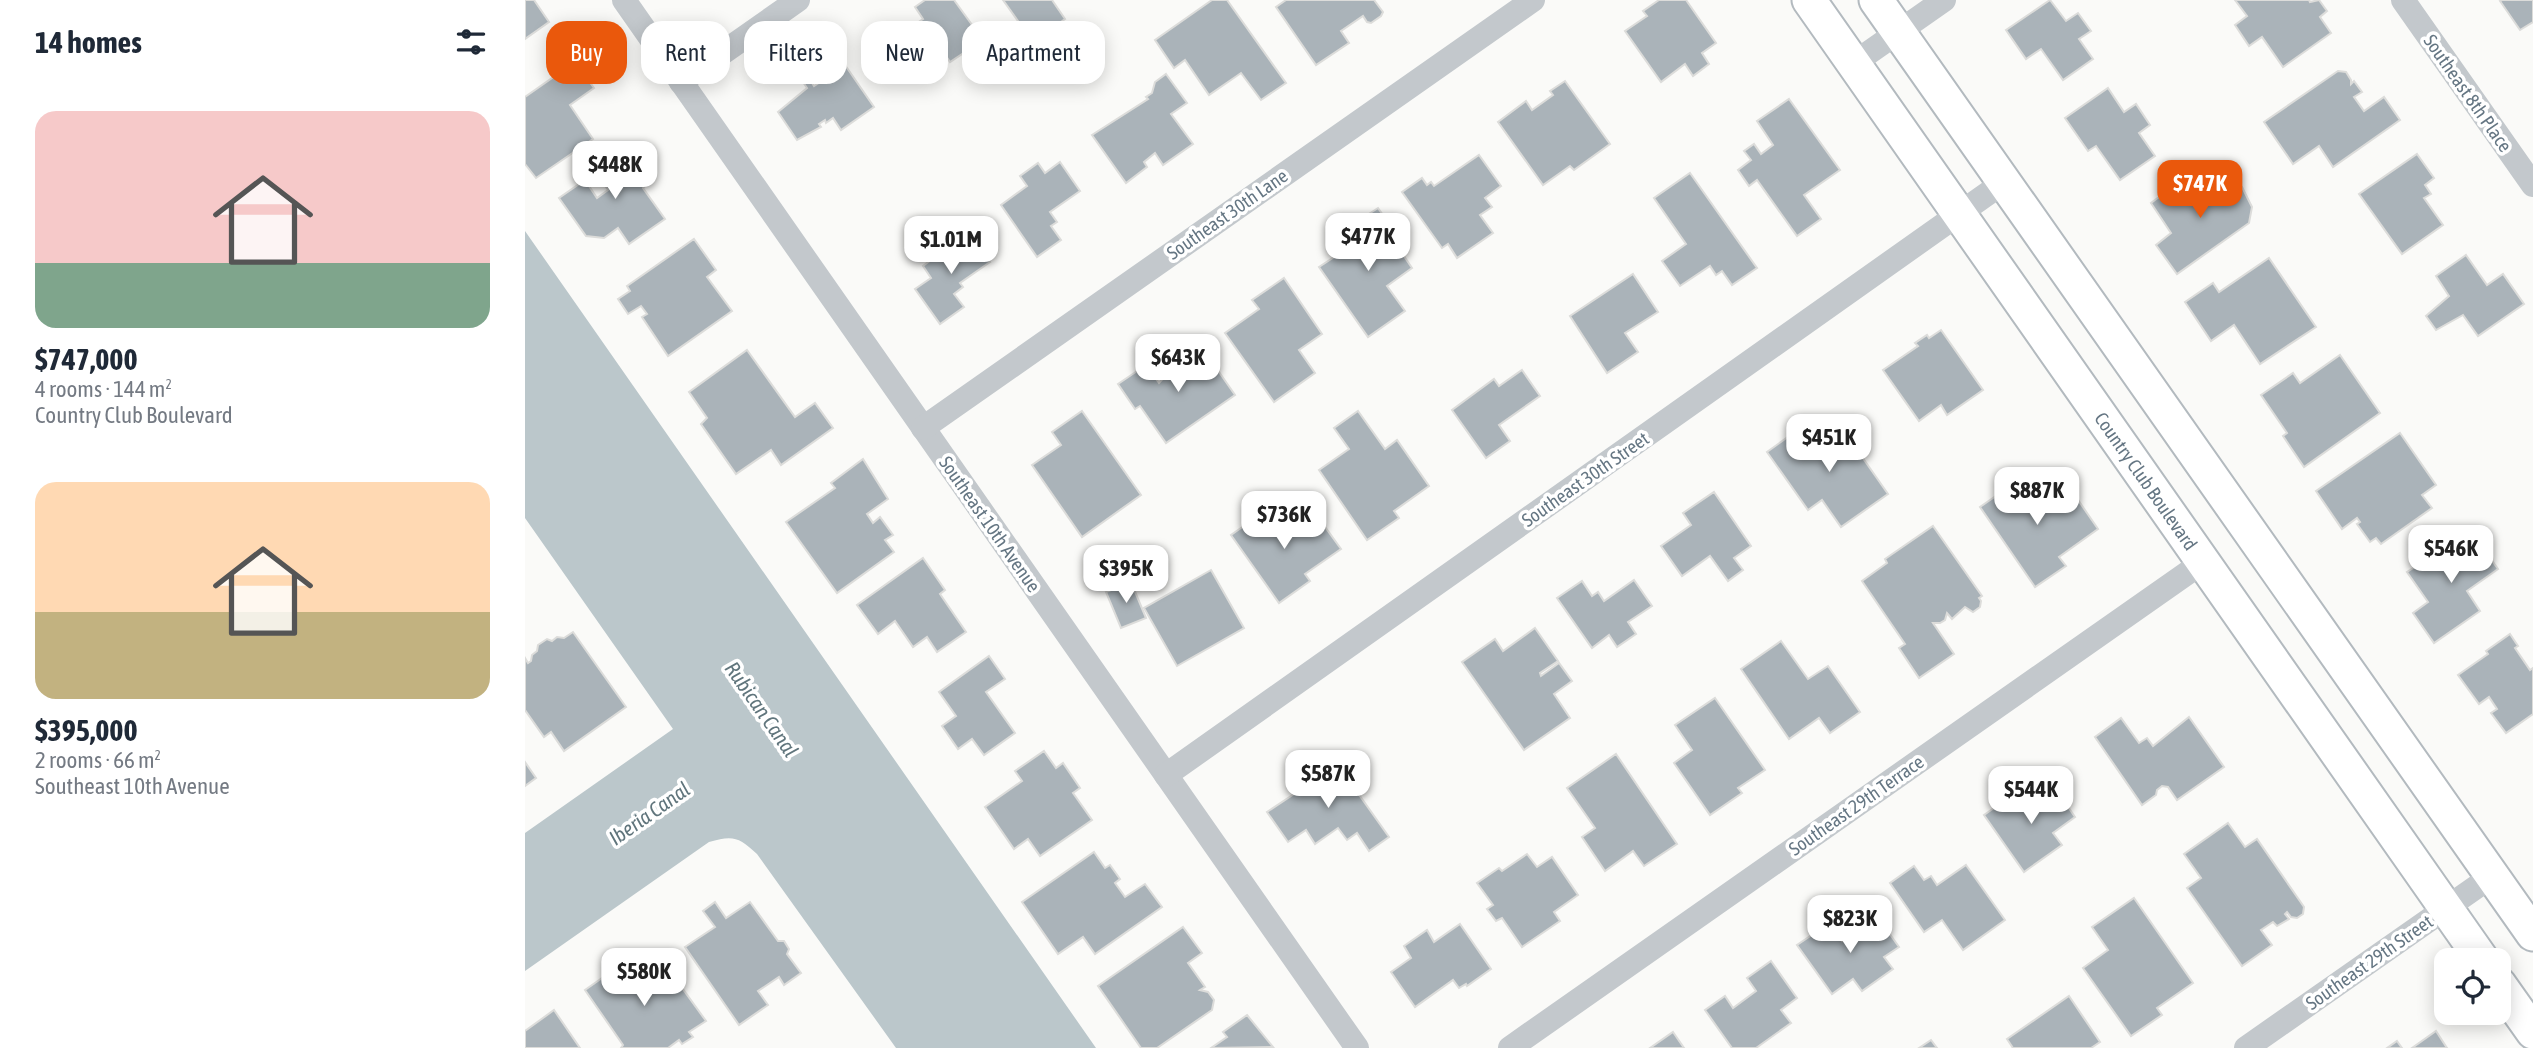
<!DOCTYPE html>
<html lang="en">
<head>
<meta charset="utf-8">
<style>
  body { margin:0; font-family:"Asap Condensed",sans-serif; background:#f6f6f7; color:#1f2937; height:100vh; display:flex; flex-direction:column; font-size:26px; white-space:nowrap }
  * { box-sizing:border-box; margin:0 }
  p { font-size:23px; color:#747a83 }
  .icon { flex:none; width:38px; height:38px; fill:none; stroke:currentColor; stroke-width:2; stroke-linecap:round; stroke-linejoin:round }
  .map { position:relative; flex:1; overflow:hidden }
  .side { display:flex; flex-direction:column; background:#fff; width:525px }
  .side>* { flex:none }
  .top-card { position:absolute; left:21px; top:21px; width:665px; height:63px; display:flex; gap:14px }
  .buttons { position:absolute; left:1909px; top:948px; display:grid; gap:14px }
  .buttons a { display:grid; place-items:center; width:77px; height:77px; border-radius:14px; background:#fff; box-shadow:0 4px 18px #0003; font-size:35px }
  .price { position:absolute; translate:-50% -60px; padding:0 16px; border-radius:14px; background:#fff; color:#222; font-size:23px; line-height:46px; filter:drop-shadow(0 2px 4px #0008) }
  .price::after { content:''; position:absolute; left:50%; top:42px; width:21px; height:16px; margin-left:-10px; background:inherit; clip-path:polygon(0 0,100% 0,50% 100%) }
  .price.current { background:#ea580c; color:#fff }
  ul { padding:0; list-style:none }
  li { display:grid; align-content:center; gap:14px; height:371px; padding:0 35px }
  li span { display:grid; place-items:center; height:217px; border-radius:21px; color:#555 }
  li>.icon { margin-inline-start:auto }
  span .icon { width:126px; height:126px; fill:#fffc; stroke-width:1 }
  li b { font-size:30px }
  h2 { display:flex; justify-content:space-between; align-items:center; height:84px; padding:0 35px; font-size:30px }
  .tag { padding:0 24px; border-radius:21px; background:#fff; box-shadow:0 4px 18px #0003; font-size:24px; line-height:63px }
  .tag.current { background:#ea580c; color:#fff }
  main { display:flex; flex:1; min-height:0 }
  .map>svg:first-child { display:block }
  .water { fill:#bbc7cb }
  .building { fill:#aab3b9; stroke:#dcdcda; stroke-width:2 }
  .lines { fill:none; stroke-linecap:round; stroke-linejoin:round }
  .secondary-casing { stroke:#b3babf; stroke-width:37 }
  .street { stroke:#c3c8cc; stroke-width:24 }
  .secondary { stroke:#fff; stroke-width:33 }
  .labels { text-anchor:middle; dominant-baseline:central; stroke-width:7; stroke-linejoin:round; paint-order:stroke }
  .street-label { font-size:19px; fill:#657683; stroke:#fff }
  .water-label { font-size:21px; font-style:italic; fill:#60757c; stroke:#fff }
</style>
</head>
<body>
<main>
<section class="side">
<h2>14 homes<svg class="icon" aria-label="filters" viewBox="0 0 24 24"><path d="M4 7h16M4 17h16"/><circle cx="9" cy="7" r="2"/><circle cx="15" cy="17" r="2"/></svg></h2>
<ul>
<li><span style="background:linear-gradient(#f6c9c9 70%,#7fa58c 0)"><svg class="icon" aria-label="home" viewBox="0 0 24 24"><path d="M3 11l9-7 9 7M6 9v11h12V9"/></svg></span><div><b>$747,000</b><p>4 rooms · 144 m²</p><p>Country Club Boulevard</p></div></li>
<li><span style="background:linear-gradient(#ffd9b3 60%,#c2b280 0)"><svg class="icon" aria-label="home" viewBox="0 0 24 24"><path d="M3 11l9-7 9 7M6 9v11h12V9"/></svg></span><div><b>$395,000</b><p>2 rooms · 66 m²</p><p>Southeast 10th Avenue</p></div></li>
</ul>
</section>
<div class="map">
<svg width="2008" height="1048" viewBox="0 0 2008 1048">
  <rect width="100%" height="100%" fill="#fafaf8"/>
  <path class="water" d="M0 231 571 1048H371L232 854C214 837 208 835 184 842L0 971V833L148 729 0 518Z"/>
  <g class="building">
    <polygon points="0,0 9,0 24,22 0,39"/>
    <polygon points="400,0 429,0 458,40 425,62 417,50 384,73 363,43 398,19 390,7"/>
    <polygon points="478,0 527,0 540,19 508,42"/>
    <polygon points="687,0 702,0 761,83 736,100 716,73 684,95 660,60 649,68 630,40"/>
    <polygon points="761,0 849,0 858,12 856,16 846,23 842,22 838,16 816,31 824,43 791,65 751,7"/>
    <polygon points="1134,0 1161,0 1191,43 1177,53 1184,64 1168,76 1160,64 1136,82 1100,31 1122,16 1118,11"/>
    <polygon points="1525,0 1541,21 1553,13 1566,31 1554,39 1568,59 1538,80 1516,49 1501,59 1481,30"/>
    <polygon points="1710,0 1784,0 1785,2 1794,0 1802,11 1795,17 1806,33 1758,67 1737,37 1724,46 1710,25 1722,16"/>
    <polygon points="1977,0 2008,0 2008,22 1995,30 1975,1"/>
    <polygon points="50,62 69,88 45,105 68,139 11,178 0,164 0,97"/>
    <polygon points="320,65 349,107 316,130 308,118 301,123 300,120 294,124 296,127 272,140 253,112 282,88 278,82 284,78 289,86"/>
    <polygon points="1813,71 1821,72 1826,80 1826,84 1829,81 1837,92 1829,97 1839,111 1859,97 1875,120 1808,167 1794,146 1768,164 1739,122"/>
    <polygon points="641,74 662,103 646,114 668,144 638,165 630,153 619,162 622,167 601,183 567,135 623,99 621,97 627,93 630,82"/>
    <polygon points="1040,81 1085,144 1049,170 1045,166 1018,185 973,122 1001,101 1007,110 1028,95 1025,91"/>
    <polygon points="1583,88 1599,112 1611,104 1625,125 1614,133 1630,156 1595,180 1571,146 1563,151 1540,118"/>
    <polygon points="1264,99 1315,170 1279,195 1296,219 1272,236 1232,180 1224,186 1213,170 1226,160 1219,151 1229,144 1236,154 1248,145 1232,121"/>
    <polygon points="108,146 125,171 115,178 120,186 118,188 140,219 104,244 93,228 79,238 61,236 34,198 60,180 72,198 83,190 71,172"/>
    <polygon points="1892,154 1909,178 1900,185 1906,194 1899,198 1918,225 1877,254 1834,194"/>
    <polygon points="954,155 976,186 960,198 967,207 955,215 968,233 932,258 923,244 917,248 877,192 897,178 902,185 906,182 909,186"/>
    <polygon points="535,162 555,191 525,212 532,222 526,226 536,240 512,257 476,205 502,186 495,176 513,163 520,173"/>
    <polygon points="1165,173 1232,268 1207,285 1197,271 1191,275 1185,266 1155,286 1137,261 1161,244 1129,198"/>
    <polygon points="1704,176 1717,187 1727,207 1724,223 1652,274 1631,245 1646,233 1626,203 1658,179 1672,198"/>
    <polygon points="853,208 865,225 860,228 887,268 862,286 880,311 843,337 794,267 826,246 816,232"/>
    <polygon points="444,231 465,262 435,283 438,287 429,294 439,307 415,324 390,289 406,278 398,266"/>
    <polygon points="169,239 191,270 182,277 207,311 143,356 117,317 122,314 116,306 103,314 93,299 105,291 102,286"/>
    <polygon points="1941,255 1962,285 1978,274 1999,304 1953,336 1938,315 1911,330 1901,316 1924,296 1911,276"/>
    <polygon points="1744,258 1791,327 1735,364 1709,325 1686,341 1660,302 1688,283 1694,292"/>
    <polygon points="1108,274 1133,312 1100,333 1113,352 1082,373 1045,316"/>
    <polygon points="759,278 797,334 774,350 790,373 749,402 700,333 734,309 727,300"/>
    <polygon points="1416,330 1458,390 1422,415 1416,405 1394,421 1358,370 1393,346 1390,343 1402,335 1404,338"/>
    <polygon points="676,346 710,395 641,443 615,406 610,409 593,384 621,365 634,383 643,373 649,373 645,367 655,360 657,363"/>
    <polygon points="222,350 270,417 290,403 308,428 256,465 246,450 211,474 176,424 182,418 164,392"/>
    <polygon points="1815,355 1855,413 1779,467 1758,436 1762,433 1736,395 1768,373 1775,383"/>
    <polygon points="997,370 1015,396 974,425 985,441 961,458 927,410 969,379 974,386"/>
    <polygon points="557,411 616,495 557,537 507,465 536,445 527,432"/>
    <polygon points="833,411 860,449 872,440 904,486 869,511 874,518 842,540 794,470 824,449 809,428"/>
    <polygon points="1314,424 1363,494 1316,527 1297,500 1283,510 1242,452 1267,434 1277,450 1290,441 1286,435 1296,427 1301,434"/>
    <polygon points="1875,433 1911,485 1897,495 1907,508 1856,544 1851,538 1845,542 1832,524 1835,522 1832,518 1817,529 1791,491"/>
    <polygon points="338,459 363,499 342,514 348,523 355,517 368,535 360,540 369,552 312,593 261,522 310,488 306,483"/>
    <polygon points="1507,471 1534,509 1551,497 1573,529 1534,557 1541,566 1510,587 1455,507"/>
    <polygon points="1189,492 1226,546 1209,558 1218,570 1203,581 1185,556 1157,576 1136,546 1166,525 1158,513"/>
    <polygon points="743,509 754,525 768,515 779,531 795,520 816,549 780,574 785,581 754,603 706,535"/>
    <polygon points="1408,526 1457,596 1454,598 1456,601 1455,607 1448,612 1440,607 1427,619 1422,613 1420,620 1415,623 1408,623 1429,654 1394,678 1374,648 1380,644 1337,581 1362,563 1360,559"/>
    <polygon points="1946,531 1973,569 1942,591 1955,611 1909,643 1888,613 1903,602 1882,572"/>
    <polygon points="398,558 420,590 415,594 441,632 412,652 402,637 388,647 370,621 353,634 332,605"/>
    <polygon points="686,570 719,628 652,666 619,608"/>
    <polygon points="1109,580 1127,606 1103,622 1111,634 1092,647 1084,635 1067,648 1032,598 1057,581 1067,596 1073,592 1079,601"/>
    <polygon points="606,582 621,618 596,628 581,592"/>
    <polygon points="1010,628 1033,661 1015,673 1016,676 1034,663 1047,681 1029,694 1045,718 999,750 937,662 970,639 978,651"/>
    <polygon points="48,632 101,707 39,751 26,732 19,737 0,710 0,658 3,663 6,661 7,655 12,651 13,645 22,639 27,641 32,637 39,638"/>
    <polygon points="1985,634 1993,646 1990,648 2005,670 2008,668 2008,714 1981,733 1966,713 1972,709 1964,697 1954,704 1933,675 1963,654 1961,651"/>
    <polygon points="1256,641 1283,679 1303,666 1335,712 1305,733 1294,718 1264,739 1216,669"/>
    <polygon points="464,656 480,679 461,692 490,733 459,755 447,739 433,749 417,726 431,716 414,692"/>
    <polygon points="1190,698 1240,770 1213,788 1217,793 1185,815 1149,763 1167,750 1150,725"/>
    <polygon points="1664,717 1699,767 1652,800 1643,787 1637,786 1632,790 1631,795 1617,805 1570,737 1596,718 1614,743 1622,738 1628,746"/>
    <polygon points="519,751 531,768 538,763 555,788 548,793 567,820 515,856 503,839 489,849 460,807 497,781 490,771"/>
    <polygon points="1091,754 1152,844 1119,866 1108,851 1080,871 1057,837 1070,828 1042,788"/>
    <polygon points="808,758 864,837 844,851 832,833 822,840 813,828 790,844 781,830 763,842 742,812 781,786 788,780 784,775"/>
    <polygon points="0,762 11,778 0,786"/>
    <polygon points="1528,785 1550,817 1528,833 1537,845 1499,872 1459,815 1489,794 1498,806"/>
    <polygon points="1703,823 1720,847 1732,839 1779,907 1778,914 1772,918 1766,917 1762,912 1760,914 1764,919 1752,926 1748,922 1736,930 1747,945 1717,966 1662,888 1676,878 1659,854"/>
    <polygon points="569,852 580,868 585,865 595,879 590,883 600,897 620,884 637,907 570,954 558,937 533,954 497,902"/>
    <polygon points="1002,854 1012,867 1027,857 1053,895 1029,912 1035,921 997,947 977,918 971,921 962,909 968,905 952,883 974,868 977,871"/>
    <polygon points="1441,865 1480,920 1438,950 1417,920 1399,932 1365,883 1389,866 1399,880 1406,876 1412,885"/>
    <polygon points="1609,898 1668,983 1632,1008 1637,1015 1606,1036 1558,968 1583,950 1567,927"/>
    <polygon points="190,902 201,918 225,902 253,941 259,941 264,949 262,954 276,973 259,985 254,977 233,991 243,1005 214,1025 160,947 190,927 178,911"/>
    <polygon points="1352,916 1374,947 1359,957 1368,969 1337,991 1328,979 1307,994 1272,945 1297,928 1295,926 1303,921 1317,941"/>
    <polygon points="935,924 966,969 942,986 941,984 934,988 928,980 890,1007 866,972 886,958 879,946 902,930 909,942"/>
    <polygon points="658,927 677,953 663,963 680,987 675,990 683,992 689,1000 687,1010 632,1048 616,1048 573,986"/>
    <polygon points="110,955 136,992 152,981 181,1021 164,1032 168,1037 157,1044 154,1040 143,1048 96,1048 98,1045 60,990"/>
    <polygon points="1246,961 1272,998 1256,1010 1266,1023 1231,1048 1207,1048 1180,1010 1200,996 1208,1008 1231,991 1222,978"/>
    <polygon points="1544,996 1575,1042 1566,1048 1488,1048 1482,1039"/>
    <polygon points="29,1010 55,1048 0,1048 0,1031"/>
    <polygon points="722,1015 748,1047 686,1048 702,1037 698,1032"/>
    <polygon points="1911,1031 1922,1048 1887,1048"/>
    <polygon points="1148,1032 1159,1048 1125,1048"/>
    <polygon points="1406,1040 1412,1048 1394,1048"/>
    <polygon points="1872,1041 1877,1048 1862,1048"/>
  </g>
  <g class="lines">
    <defs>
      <g id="secondary">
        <polyline points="1284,0 1958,961"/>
        <polyline points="1351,0 2008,934"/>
        <polyline points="1974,984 2008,1032"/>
      </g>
    </defs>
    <use href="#secondary" class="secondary-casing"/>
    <g class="street">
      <polyline points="99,0 832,1048"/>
      <polyline points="1878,0 2008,185"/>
      <polyline points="1329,63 1419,0"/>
      <polyline points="156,82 273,0"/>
      <polyline points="398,428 1008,0"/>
      <polyline points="641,775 1479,182"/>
      <polyline points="985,1048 1678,562"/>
      <polyline points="1721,1048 1967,876"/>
    </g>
    <use href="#secondary" class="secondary"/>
  </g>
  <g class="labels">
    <g class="street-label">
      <text transform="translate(1943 93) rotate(55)">Southeast 8th Place</text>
      <text transform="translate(702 214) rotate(-35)">Southeast 30th Lane</text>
      <text transform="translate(1060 479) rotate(-35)">Southeast 30th Street</text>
      <text transform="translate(1621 481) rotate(55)">Country Club Boulevard</text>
      <text transform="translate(465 524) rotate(55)">Southeast 10th Avenue</text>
      <text transform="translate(1331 805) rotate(-35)">Southeast 29th Terrace</text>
      <text transform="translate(1844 962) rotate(-35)">Southeast 29th Street</text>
    </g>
    <g class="water-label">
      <text transform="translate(237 709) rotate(55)">Rubican Canal</text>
      <text transform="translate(124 813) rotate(-35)">Iberia Canal</text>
    </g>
  </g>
</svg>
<div class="buttons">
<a><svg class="icon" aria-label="locate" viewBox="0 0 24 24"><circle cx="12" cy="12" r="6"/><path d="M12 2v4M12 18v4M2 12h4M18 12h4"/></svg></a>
</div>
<b class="price" style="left:90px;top:201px">$448K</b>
<b class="price current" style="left:1675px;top:220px">$747K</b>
<b class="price" style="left:843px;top:273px">$477K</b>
<b class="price" style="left:426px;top:276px">$1.01M</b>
<b class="price" style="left:653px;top:394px">$643K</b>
<b class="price" style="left:1304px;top:474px">$451K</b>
<b class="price" style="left:1512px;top:527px">$887K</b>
<b class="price" style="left:759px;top:551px">$736K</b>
<b class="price" style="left:1926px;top:585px">$546K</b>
<b class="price" style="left:601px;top:605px">$395K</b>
<b class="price" style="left:803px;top:810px">$587K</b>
<b class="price" style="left:1506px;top:826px">$544K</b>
<b class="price" style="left:1325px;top:955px">$823K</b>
<b class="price" style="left:119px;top:1008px">$580K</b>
<div class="top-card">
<a class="tag current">Buy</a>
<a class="tag">Rent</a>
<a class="tag">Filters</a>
<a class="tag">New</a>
<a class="tag">Apartment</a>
</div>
</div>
</main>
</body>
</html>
